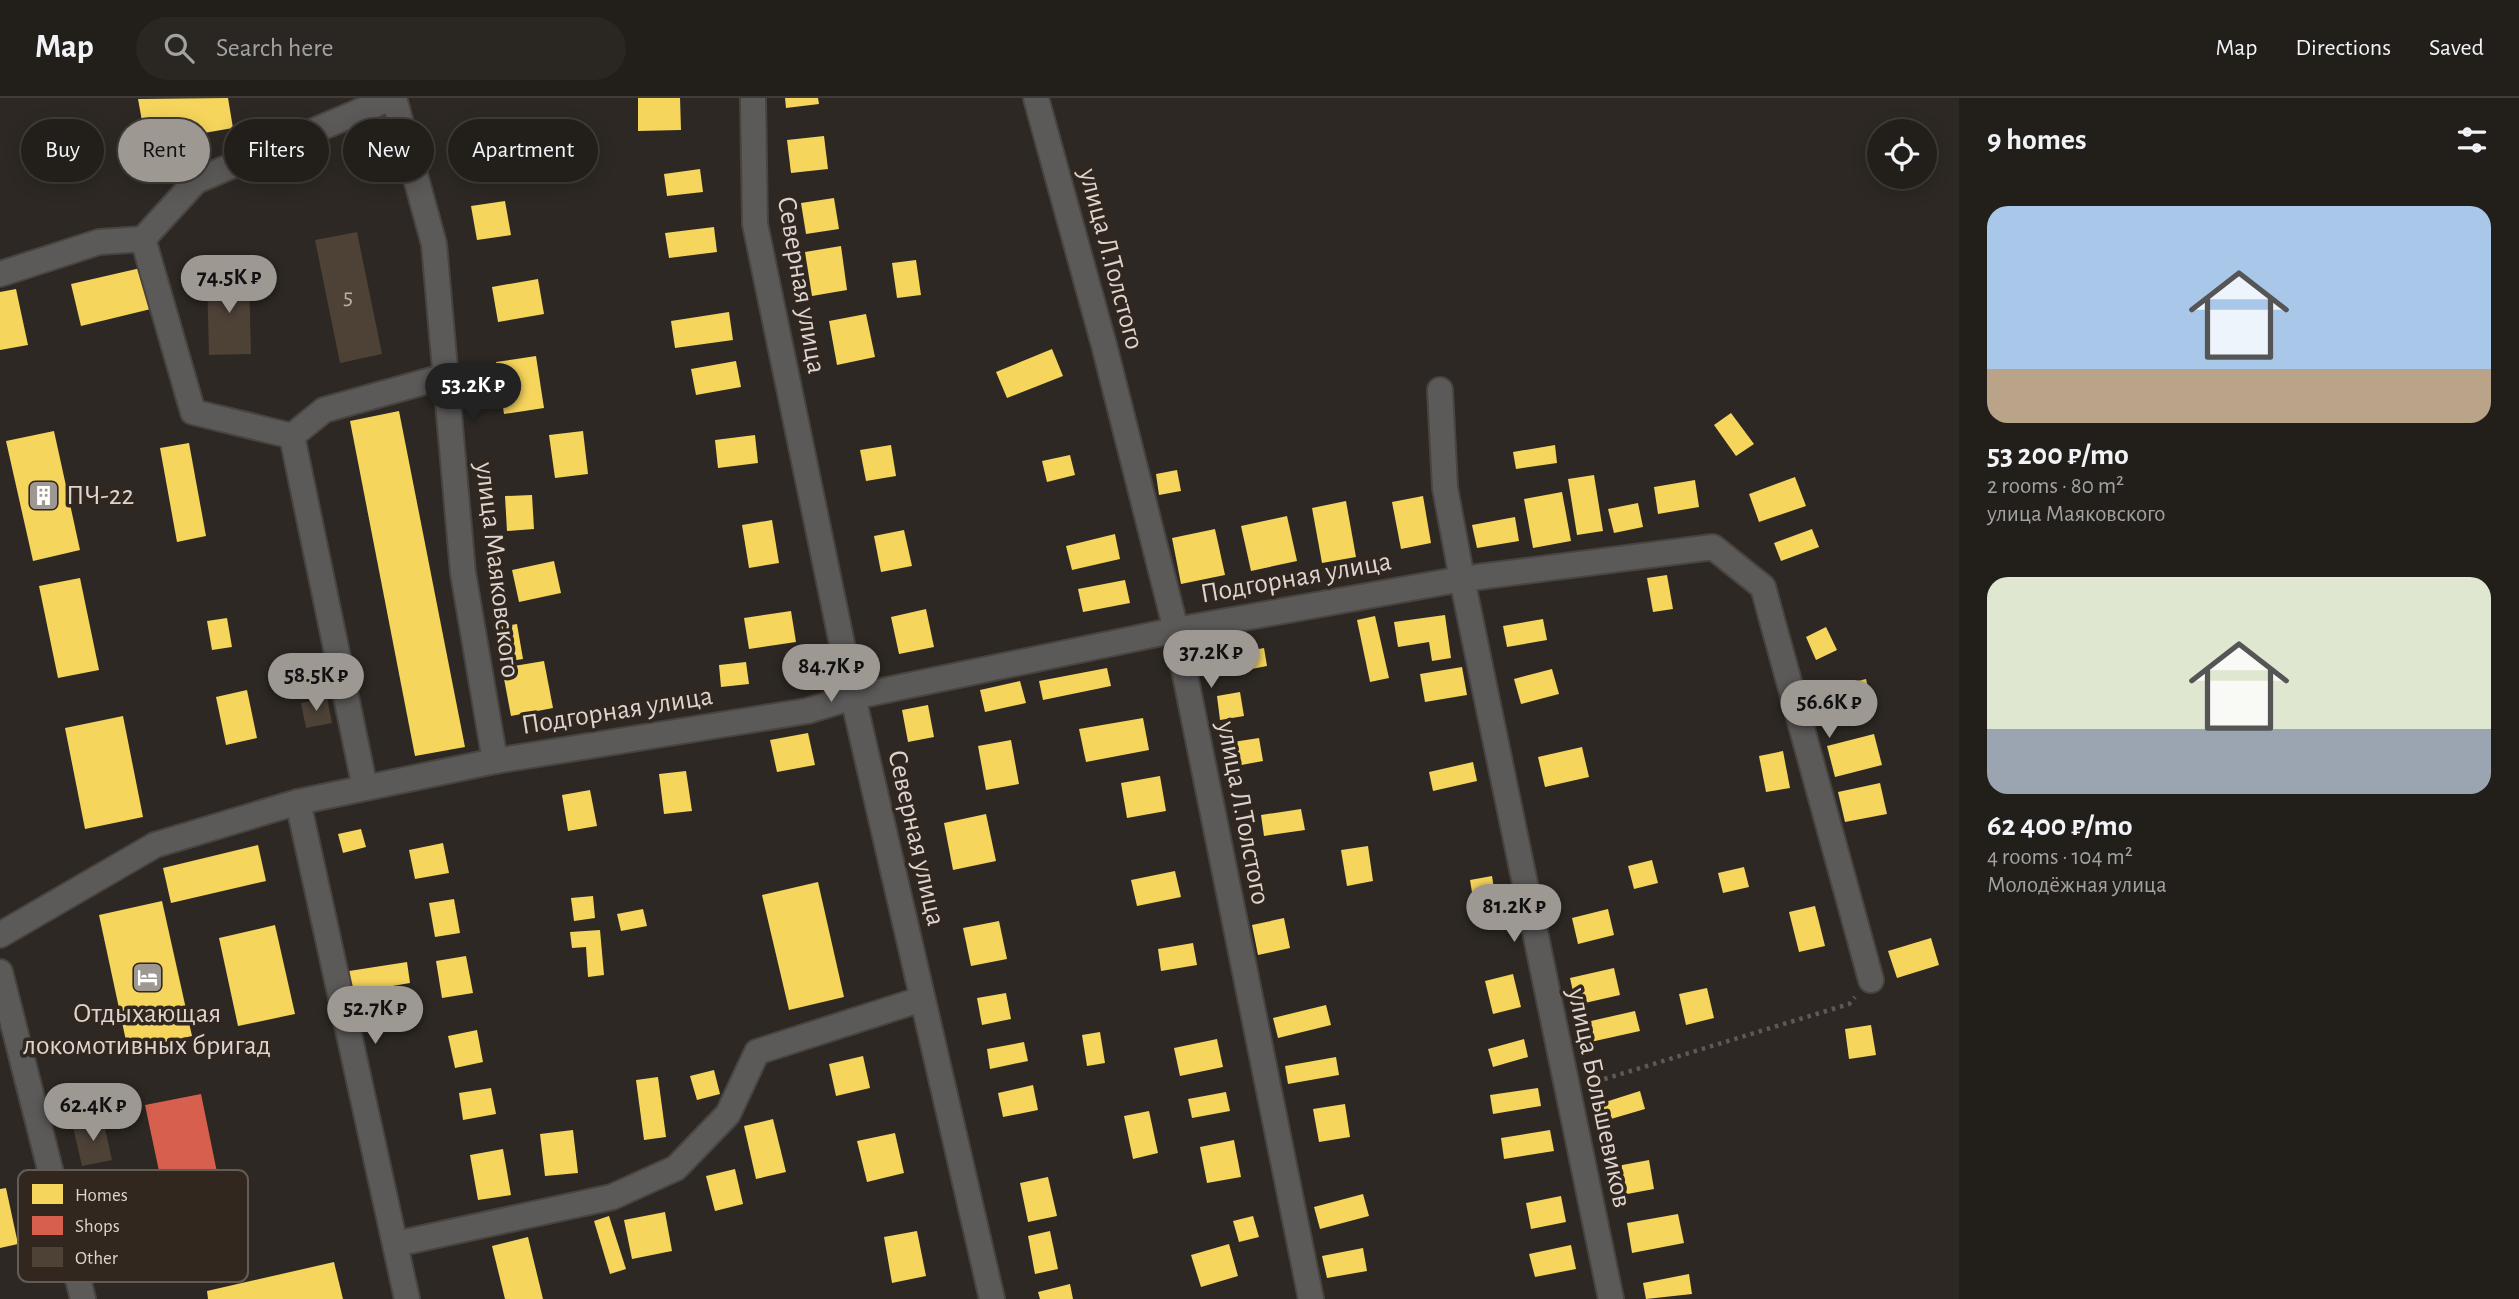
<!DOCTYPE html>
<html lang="en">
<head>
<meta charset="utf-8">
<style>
  body { margin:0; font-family:"Alegreya Sans",sans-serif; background:#2a2723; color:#f1f3f6; height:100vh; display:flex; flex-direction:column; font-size:26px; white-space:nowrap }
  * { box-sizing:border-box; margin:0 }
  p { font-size:23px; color:#a2a2a2 }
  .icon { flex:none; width:38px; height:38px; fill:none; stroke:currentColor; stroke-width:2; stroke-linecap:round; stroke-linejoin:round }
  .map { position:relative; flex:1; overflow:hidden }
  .panel { display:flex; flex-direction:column; background:#221e1a; width:560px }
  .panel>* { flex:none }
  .top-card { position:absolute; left:21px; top:21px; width:665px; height:63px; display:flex; gap:14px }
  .controls { position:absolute; left:1867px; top:21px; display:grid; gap:14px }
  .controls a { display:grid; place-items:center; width:70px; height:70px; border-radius:50%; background:#221e1a; box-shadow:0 4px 18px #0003,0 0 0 2px #3f3c39; font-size:35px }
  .price { position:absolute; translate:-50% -60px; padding:0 16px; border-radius:24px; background:#9e9893; color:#111; font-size:23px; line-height:46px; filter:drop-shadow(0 2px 4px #0008) }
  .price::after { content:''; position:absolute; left:50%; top:42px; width:21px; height:16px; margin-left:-10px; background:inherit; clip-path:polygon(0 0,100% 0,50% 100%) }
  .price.selected { background:#222; color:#fff }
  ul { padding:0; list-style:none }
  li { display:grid; align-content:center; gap:14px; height:371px; padding:0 28px }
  li span { display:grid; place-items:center; height:217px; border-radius:21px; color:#555 }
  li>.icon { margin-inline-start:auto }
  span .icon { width:126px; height:126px; fill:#fffc; stroke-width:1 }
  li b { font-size:30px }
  h2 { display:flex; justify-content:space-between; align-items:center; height:84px; padding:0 28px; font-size:30px }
  .pill { padding:0 24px; border-radius:32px; background:#221e1a; box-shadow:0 4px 18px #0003,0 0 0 2px #3f3c39; font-size:24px; line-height:63px }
  .pill.selected { background:#9e9893; color:#111 }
  header { display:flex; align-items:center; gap:42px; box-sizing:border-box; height:98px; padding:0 35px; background:#221e1a; border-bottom:2px solid #3f3c39 }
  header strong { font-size:33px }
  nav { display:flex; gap:38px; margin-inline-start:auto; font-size:24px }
  .search { width:490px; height:63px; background:#2a2723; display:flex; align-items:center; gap:18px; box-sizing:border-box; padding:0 24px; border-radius:38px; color:#a2a2a2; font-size:26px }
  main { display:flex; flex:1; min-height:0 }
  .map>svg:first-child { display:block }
  .homes { fill:#f6d55c }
  .shops { fill:#d6604d }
  .building { fill:#4e4237 }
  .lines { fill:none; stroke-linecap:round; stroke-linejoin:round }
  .minor-casing { stroke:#484440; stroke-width:28 }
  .path { stroke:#5c5958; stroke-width:4.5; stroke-dasharray:3.5 5; stroke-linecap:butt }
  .minor { stroke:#5c5959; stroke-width:24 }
  .labels { text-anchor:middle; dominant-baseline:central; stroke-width:7; stroke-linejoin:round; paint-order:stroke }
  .number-label { font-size:24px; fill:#b8b0aa }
  .street-label { font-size:28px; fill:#dbd4d0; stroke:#31271f }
  .poi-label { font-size:28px; fill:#dbd4d0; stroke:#31271f; text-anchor:start }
  .key { fill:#31271f; stroke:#645b54; stroke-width:2 }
  .key-label { font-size:19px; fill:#dbd4d0 }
</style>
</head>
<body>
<header>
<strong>Map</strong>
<div class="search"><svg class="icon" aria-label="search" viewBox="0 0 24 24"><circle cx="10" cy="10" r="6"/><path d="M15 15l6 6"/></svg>Search here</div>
<nav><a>Map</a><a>Directions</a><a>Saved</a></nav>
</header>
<main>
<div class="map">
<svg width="1959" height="1201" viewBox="0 0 1959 1201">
  <rect width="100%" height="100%" fill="#2d2823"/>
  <g class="homes">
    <polygon points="228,0 233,30 146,45 138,1"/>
    <polygon points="638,0 680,0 681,32 638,33"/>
    <polygon points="785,0 818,0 819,6 786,10"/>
    <polygon points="514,19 519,56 482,61 478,23"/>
    <polygon points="824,38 828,71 791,75 787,42"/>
    <polygon points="700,71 703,94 667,98 664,76"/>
    <polygon points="834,100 839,131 806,136 801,105"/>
    <polygon points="505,103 511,137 477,142 471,108"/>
    <polygon points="714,129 717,154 669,160 665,135"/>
    <polygon points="841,148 847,192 812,198 805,154"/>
    <polygon points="916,162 921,197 897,200 892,165"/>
    <polygon points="145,169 155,210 81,228 71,186"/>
    <polygon points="538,181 544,216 498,224 492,189"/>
    <polygon points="16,191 28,247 0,252 0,194"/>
    <polygon points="729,214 733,242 675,250 671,223"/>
    <polygon points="866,216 875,259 837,267 829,223"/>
    <polygon points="1052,251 1063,278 1007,300 996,274"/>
    <polygon points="536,258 544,310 504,316 496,264"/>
    <polygon points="736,263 741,289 696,297 691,271"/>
    <polygon points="399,313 465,649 415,658 350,323"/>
    <polygon points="1731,315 1754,346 1736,358 1714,327"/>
    <polygon points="54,333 80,452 33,463 6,343"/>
    <polygon points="583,333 588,376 555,380 549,337"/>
    <polygon points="755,337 758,365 718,370 715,342"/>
    <polygon points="189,345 206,438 177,444 160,350"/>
    <polygon points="891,347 896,378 866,383 860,352"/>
    <polygon points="1555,347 1557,365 1516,371 1513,354"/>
    <polygon points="1070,357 1075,377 1047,384 1042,363"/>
    <polygon points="1177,372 1181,393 1159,397 1156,376"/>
    <polygon points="1594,377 1603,433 1577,437 1568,381"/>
    <polygon points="1795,379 1806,408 1759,424 1749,396"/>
    <polygon points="1695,382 1699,409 1658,416 1654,389"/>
    <polygon points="1562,394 1571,443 1533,450 1524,401"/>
    <polygon points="532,397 534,431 507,433 505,398"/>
    <polygon points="1423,398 1431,445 1401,451 1392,404"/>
    <polygon points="1346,403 1356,459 1322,465 1312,410"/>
    <polygon points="1638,405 1643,429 1614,435 1608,411"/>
    <polygon points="1287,418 1297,463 1251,473 1241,428"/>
    <polygon points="1515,419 1519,443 1477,450 1472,427"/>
    <polygon points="772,422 779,465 749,470 742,427"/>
    <polygon points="1215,431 1225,477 1181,486 1172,440"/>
    <polygon points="1812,431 1819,449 1781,463 1774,445"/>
    <polygon points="904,432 912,468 881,474 874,438"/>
    <polygon points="1115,436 1120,461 1072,472 1066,448"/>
    <polygon points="554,463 561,495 519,504 512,472"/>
    <polygon points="1667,477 1673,511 1653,514 1647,480"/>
    <polygon points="80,480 99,572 58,580 39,488"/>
    <polygon points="1125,482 1130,505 1083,514 1078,491"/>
    <polygon points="926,511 934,549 899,556 891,519"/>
    <polygon points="791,513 796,544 749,551 744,520"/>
    <polygon points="1445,517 1451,560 1432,563 1429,544 1398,549 1394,524"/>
    <polygon points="1375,518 1389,580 1370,584 1357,522"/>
    <polygon points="227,520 232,549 212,552 207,523"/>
    <polygon points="1543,521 1547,542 1507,549 1503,528"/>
    <polygon points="517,526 523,561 500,565 494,530"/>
    <polygon points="1826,529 1837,552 1816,562 1806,539"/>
    <polygon points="1264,550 1267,568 1210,579 1207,561"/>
    <polygon points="813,553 818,576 795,581 790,558"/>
    <polygon points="544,563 553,610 511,618 502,570"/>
    <polygon points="746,564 749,586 721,589 719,567"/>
    <polygon points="1462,569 1467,597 1425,604 1420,576"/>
    <polygon points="1107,570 1111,588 1043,602 1039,583"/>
    <polygon points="1552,571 1559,596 1521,606 1514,581"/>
    <polygon points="1866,581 1872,608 1825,619 1818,593"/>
    <polygon points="1020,583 1026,605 985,614 980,592"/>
    <polygon points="247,592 257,640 226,647 216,599"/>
    <polygon points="1240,594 1244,618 1220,622 1217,598"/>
    <polygon points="928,607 934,639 908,644 902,612"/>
    <polygon points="123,618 143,719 85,731 65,630"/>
    <polygon points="1143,620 1149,652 1086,664 1079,631"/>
    <polygon points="808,635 815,667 777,674 770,642"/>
    <polygon points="1874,636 1882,667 1835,679 1827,648"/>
    <polygon points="1259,640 1263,663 1225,670 1220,646"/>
    <polygon points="1011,642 1019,686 986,692 978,648"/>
    <polygon points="1582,649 1589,679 1545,689 1538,659"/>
    <polygon points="1783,653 1790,690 1766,694 1759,658"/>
    <polygon points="1473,664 1477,683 1433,693 1429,674"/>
    <polygon points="686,673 692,713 664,716 659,676"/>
    <polygon points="1160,678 1166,713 1127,720 1121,685"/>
    <polygon points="1880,685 1887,716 1845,724 1838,694"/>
    <polygon points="590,692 597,728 568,733 562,697"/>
    <polygon points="1301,711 1305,732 1264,738 1261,717"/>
    <polygon points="986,716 996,763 953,772 944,725"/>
    <polygon points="361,731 366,749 343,755 338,736"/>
    <polygon points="443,745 449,775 415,781 409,752"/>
    <polygon points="258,747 266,783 171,805 163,770"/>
    <polygon points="1368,748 1373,783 1347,788 1341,752"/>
    <polygon points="1652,762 1658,785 1634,791 1628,768"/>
    <polygon points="1744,769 1749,789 1723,795 1718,775"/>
    <polygon points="1175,773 1181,799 1137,808 1131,782"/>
    <polygon points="1492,778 1497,809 1475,813 1470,782"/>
    <polygon points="818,784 844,899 789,912 762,797"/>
    <polygon points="593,798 595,820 574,823 571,800"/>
    <polygon points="454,801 460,835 435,839 429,805"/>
    <polygon points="162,803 192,938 128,952 99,817"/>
    <polygon points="1815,808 1825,848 1799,854 1789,814"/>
    <polygon points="643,811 647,828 621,833 617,816"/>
    <polygon points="1608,811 1614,837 1578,846 1572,820"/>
    <polygon points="1284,820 1290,850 1258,857 1252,827"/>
    <polygon points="999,823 1007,861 971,868 963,830"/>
    <polygon points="275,827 295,916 238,928 219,840"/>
    <polygon points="600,832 604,877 588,879 586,849 572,850 570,834"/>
    <polygon points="1931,840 1939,867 1897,880 1888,853"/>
    <polygon points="1193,845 1197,867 1161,873 1158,851"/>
    <polygon points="466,858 473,895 442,900 436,863"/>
    <polygon points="407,864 410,885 352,895 349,873"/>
    <polygon points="1614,870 1620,897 1576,907 1570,880"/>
    <polygon points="1513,876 1521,909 1493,916 1485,883"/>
    <polygon points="1707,890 1714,920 1686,927 1679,896"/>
    <polygon points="1006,895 1011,921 982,927 977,900"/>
    <polygon points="1326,907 1331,927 1278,940 1273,920"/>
    <polygon points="1635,913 1640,933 1586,945 1582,925"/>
    <polygon points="1871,927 1876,957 1849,961 1845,931"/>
    <polygon points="477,932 483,964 455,970 448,938"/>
    <polygon points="1100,934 1105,965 1087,968 1082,937"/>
    <polygon points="1217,941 1223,969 1180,978 1174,950"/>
    <polygon points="1524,941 1528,959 1493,969 1488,951"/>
    <polygon points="1024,944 1028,963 990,971 987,951"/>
    <polygon points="863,958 870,990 836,998 829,966"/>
    <polygon points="1336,959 1339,977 1288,986 1285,968"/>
    <polygon points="714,972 720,996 697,1002 690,978"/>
    <polygon points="658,979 666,1039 644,1042 636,982"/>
    <polygon points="1033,987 1038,1012 1003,1019 998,995"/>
    <polygon points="491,990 496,1016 463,1022 459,995"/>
    <polygon points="1538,990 1541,1008 1493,1016 1490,997"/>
    <polygon points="1640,993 1645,1011 1604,1023 1599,1006"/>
    <polygon points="1226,994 1230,1013 1192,1020 1188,1001"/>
    <polygon points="1345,1006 1350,1039 1319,1044 1313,1011"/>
    <polygon points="1149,1013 1158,1055 1133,1061 1124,1018"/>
    <polygon points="773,1021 786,1074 756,1081 744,1028"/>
    <polygon points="573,1032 578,1075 545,1078 540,1036"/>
    <polygon points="1550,1032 1554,1053 1504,1061 1501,1040"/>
    <polygon points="895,1035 904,1075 867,1084 857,1043"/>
    <polygon points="1234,1042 1241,1079 1207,1085 1200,1049"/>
    <polygon points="503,1051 511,1097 478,1102 470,1057"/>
    <polygon points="1649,1062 1654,1091 1622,1097 1617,1068"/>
    <polygon points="735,1071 743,1106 715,1113 706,1078"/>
    <polygon points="1048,1079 1057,1118 1028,1124 1020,1085"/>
    <polygon points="6,1090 18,1146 0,1150 0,1091"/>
    <polygon points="1363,1096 1369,1118 1320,1131 1314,1109"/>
    <polygon points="1561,1098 1566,1124 1531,1131 1526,1105"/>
    <polygon points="665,1114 672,1153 632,1161 624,1122"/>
    <polygon points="1678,1116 1684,1145 1632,1155 1627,1125"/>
    <polygon points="609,1118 626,1171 610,1176 594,1123"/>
    <polygon points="1253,1118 1259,1139 1239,1144 1233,1123"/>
    <polygon points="917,1133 926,1178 892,1185 884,1139"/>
    <polygon points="1050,1133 1058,1171 1035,1176 1028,1138"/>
    <polygon points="528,1139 543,1201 505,1201 492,1148"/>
    <polygon points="1229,1146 1238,1178 1201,1189 1191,1157"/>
    <polygon points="1571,1147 1576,1171 1535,1179 1529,1156"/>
    <polygon points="1363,1150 1367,1173 1327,1180 1322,1158"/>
    <polygon points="334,1164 343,1201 208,1201 207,1193"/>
    <polygon points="1689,1176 1692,1196 1646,1201 1643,1185"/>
    <polygon points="1070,1186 1073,1201 1040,1201 1038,1194"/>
  </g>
  <polygon class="shops" points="201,996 228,1128 173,1139 145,1007"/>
  <g class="building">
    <polygon points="357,134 382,256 340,265 315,142"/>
    <polygon points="249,178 251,256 209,257 207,179"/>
    <polygon points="327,600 332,625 306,630 301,605"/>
    <polygon points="103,1022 112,1062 82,1068 73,1029"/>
  </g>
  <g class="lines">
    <defs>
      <g id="minor">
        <polyline points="394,0 434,146 463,475 495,663"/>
        <polyline points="753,0 755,126 853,599 992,1201"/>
        <polyline points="1036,0 1104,247 1176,532 1311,1201"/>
        <polyline points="143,141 193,314 292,338 365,690"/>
        <polyline points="0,176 99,144 143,141 196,83 391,0"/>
        <polyline points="1440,292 1445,390 1462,481 1611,1201"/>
        <polyline points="292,338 324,312 446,278"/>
        <polyline points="298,704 407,1201"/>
        <polyline points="0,837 155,747 298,704 495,663 807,613 853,599 1176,532 1462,481 1713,449 1763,489 1871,882"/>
        <polyline points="0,874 83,1201"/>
        <polyline points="396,1146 612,1099 676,1070 728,1016 757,954 922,901"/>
      </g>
    </defs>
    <use href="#minor" class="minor-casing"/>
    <polyline class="path" points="1588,986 1849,906 1855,899"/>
    <use href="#minor" class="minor"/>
  </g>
  <defs>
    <symbol id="building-square" viewBox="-11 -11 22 22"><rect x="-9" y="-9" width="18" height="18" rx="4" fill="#9e9893" stroke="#31271f"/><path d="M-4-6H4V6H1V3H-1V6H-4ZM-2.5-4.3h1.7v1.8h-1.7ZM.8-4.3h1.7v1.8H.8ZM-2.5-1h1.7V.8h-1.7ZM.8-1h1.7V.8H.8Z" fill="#fff"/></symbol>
    <symbol id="hotel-square" viewBox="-11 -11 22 22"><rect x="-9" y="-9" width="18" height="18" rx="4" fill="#9e9893" stroke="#31271f"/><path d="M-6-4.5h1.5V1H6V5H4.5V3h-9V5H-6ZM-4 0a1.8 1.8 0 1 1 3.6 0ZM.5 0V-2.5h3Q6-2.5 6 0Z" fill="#fff"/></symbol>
  </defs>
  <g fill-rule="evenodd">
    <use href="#building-square" x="26" y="380" width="35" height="35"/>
    <use href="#hotel-square" x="130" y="862" width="35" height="35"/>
  </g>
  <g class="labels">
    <g class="number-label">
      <text x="348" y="199">5</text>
    </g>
    <g class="street-label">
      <text transform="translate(1111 161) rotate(75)">улица Л.Толстого</text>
      <text transform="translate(801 187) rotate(80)">Северная улица</text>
      <text transform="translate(497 472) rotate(83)">улица Маяковского</text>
      <text transform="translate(1296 480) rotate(-10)">Подгорная улица</text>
      <text transform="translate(617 613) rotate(-9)">Подгорная улица</text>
      <text transform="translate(1243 715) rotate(79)">улица Л.Толстого</text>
      <text transform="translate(916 740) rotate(77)">Северная улица</text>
      <text transform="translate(1599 1000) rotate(78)">улица Большевиков</text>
    </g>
    <g class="poi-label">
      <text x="66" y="398">ПЧ-22</text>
      <text x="147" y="916" text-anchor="middle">Отдыхающая<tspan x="147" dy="32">локомотивных бригад</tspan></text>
    </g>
  </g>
  <rect x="18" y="1072" width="230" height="112" rx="10" class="key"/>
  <rect x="32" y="1086" width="31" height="20" fill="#f6d55c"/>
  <rect x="32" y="1118" width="31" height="19" fill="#d6604d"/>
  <rect x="32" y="1149" width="31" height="20" fill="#4e4237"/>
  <g class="key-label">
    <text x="75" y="1103">Homes</text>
    <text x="75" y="1134">Shops</text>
    <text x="75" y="1166">Other</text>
  </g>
</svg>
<div class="controls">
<a><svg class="icon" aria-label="locate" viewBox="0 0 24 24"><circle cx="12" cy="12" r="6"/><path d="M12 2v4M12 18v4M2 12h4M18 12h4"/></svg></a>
</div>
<b class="price" style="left:229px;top:217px">74.5K ₽</b>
<b class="price selected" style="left:473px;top:325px">53.2K ₽</b>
<b class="price" style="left:1211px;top:592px">37.2K ₽</b>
<b class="price" style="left:831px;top:606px">84.7K ₽</b>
<b class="price" style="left:316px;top:615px">58.5K ₽</b>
<b class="price" style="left:1829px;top:642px">56.6K ₽</b>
<b class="price" style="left:1514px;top:846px">81.2K ₽</b>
<b class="price" style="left:375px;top:948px">52.7K ₽</b>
<b class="price" style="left:93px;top:1045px">62.4K ₽</b>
<div class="top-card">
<a class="pill">Buy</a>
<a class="pill selected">Rent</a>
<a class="pill">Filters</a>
<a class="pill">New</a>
<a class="pill">Apartment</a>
</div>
</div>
<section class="panel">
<h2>9 homes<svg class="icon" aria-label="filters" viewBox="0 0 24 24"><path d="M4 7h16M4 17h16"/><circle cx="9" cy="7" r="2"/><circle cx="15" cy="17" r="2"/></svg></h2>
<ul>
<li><span style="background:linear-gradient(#a9c7e8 75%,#b9a48a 0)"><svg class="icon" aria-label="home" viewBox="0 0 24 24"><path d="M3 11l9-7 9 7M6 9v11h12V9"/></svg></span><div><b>53 200 ₽/mo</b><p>2 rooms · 80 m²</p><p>улица Маяковского</p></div></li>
<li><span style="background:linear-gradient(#dfe7d0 70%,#9aa5b1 0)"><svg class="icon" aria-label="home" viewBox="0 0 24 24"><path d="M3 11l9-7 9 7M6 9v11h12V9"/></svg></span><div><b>62 400 ₽/mo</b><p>4 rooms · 104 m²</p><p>Молодёжная улица</p></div></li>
</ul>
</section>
</main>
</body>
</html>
